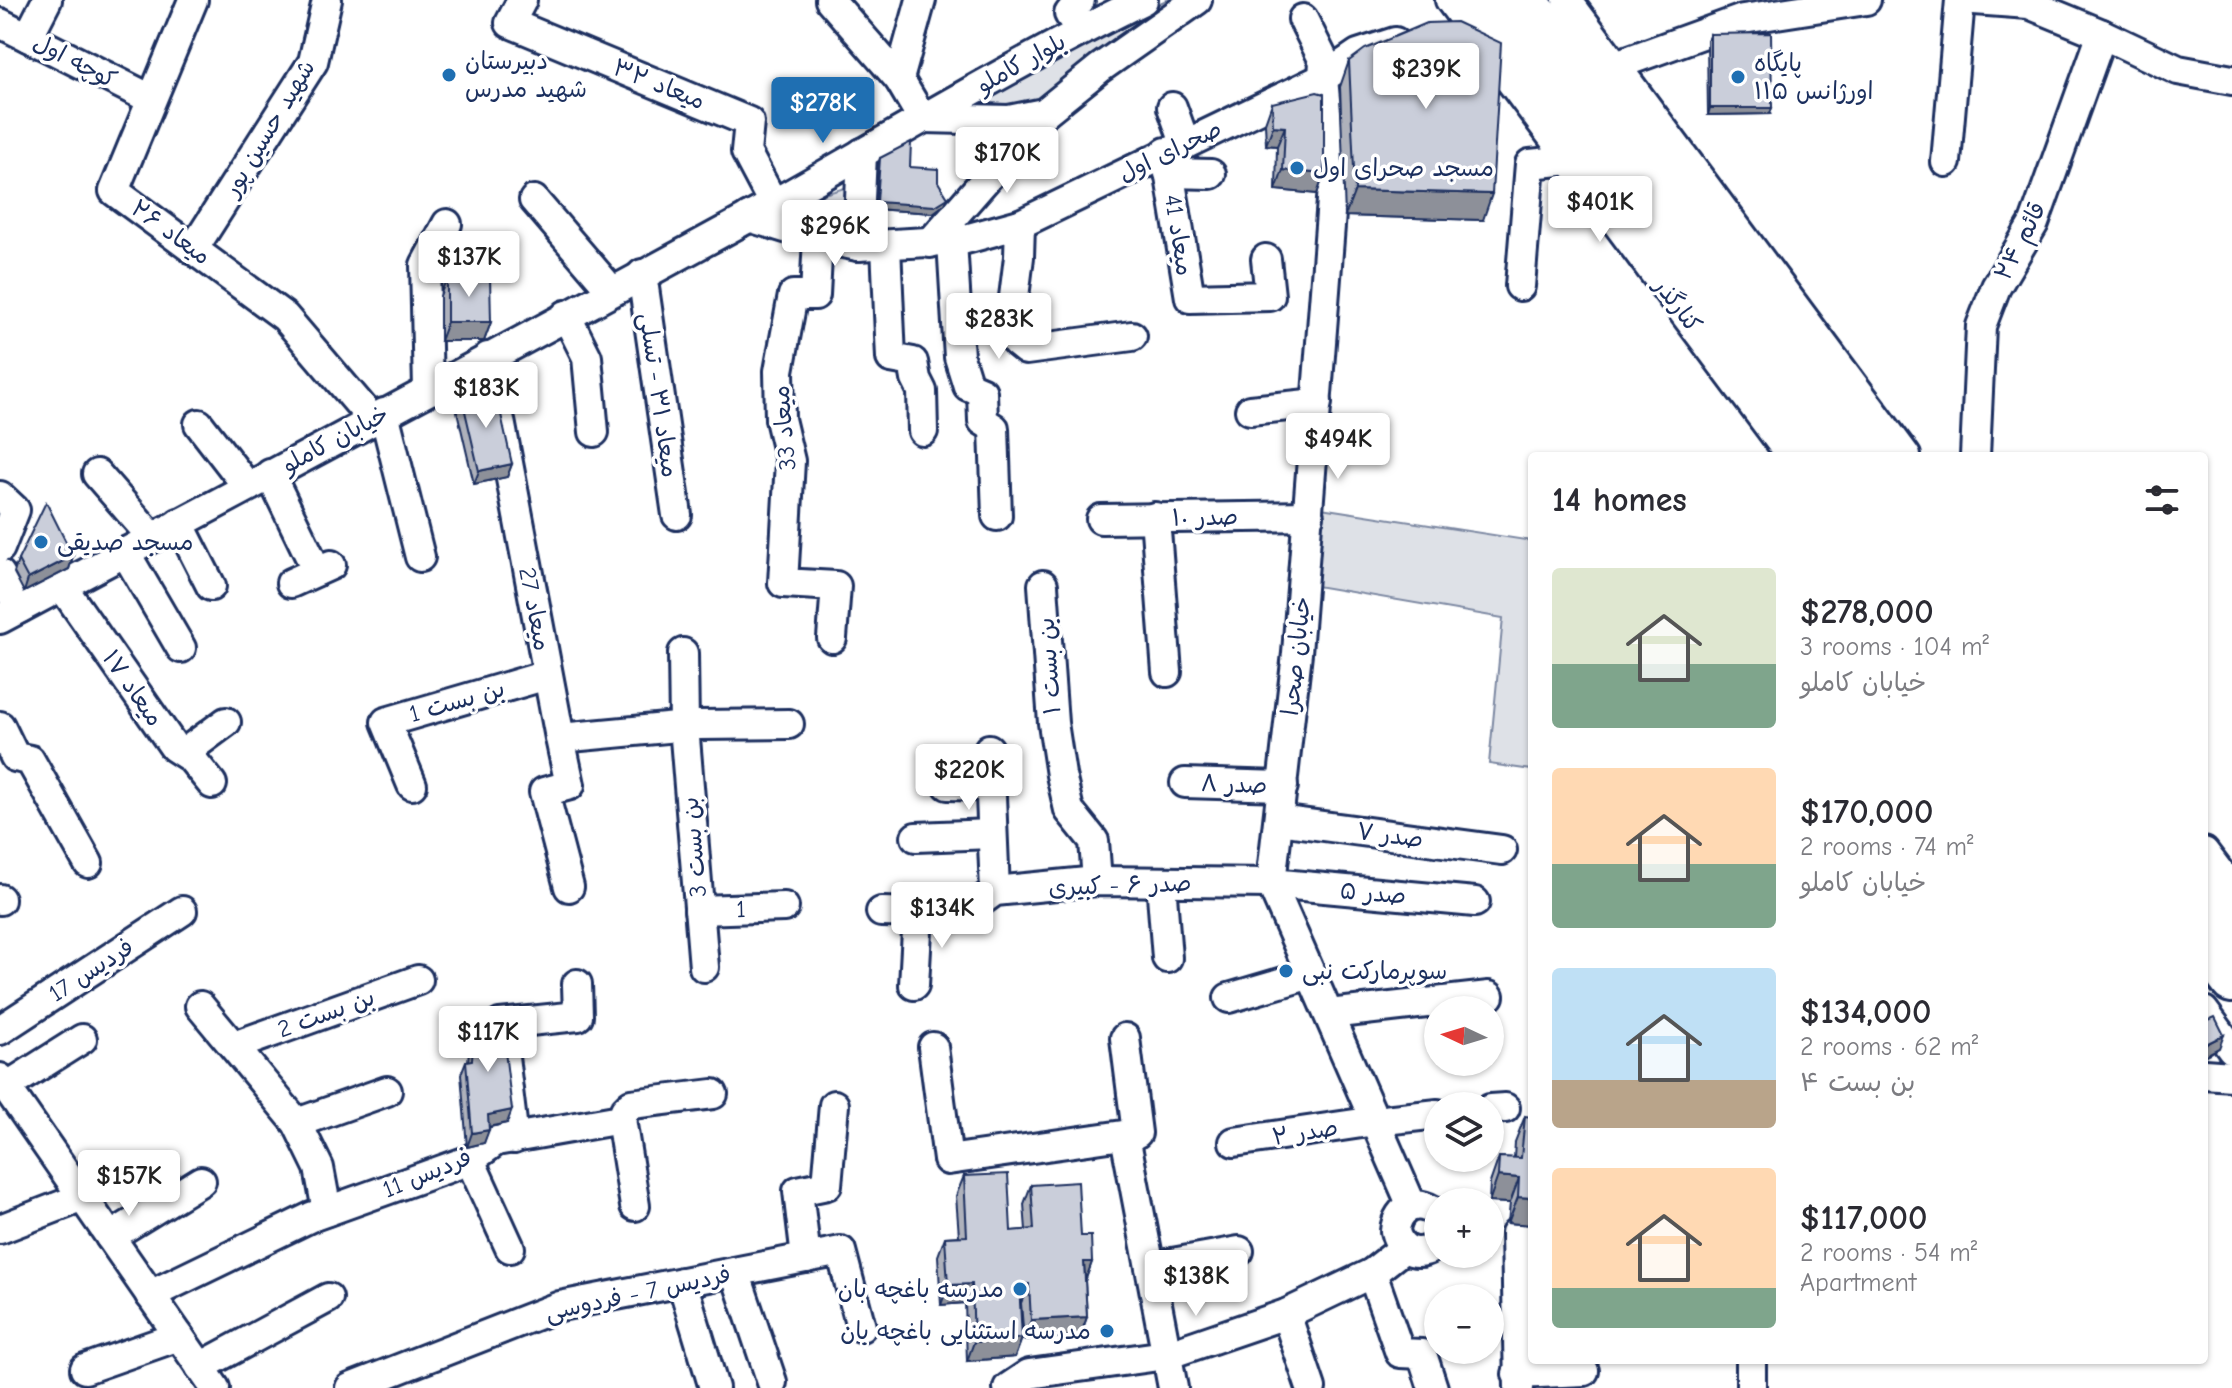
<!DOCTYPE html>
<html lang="en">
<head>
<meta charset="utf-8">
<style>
  body { margin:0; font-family:"Comic Neue","Playpen Sans Arabic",sans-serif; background:#f2f2f3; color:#2b2b33; height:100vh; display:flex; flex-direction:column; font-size:30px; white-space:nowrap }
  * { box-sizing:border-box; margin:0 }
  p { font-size:26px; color:#7c7c81 }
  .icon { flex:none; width:44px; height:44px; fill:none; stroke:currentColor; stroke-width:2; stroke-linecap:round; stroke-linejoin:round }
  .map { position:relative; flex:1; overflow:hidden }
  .side { position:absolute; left:1528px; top:452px; width:680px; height:912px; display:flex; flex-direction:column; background:#fff; border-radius:8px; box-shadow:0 2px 6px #0004 }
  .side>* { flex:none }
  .needle { width:52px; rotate:274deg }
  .buttons { position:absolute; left:1424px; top:996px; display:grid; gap:16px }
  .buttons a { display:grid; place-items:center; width:80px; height:80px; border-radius:50%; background:#fff; box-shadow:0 2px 6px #0004; font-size:40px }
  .price { position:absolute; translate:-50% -68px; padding:0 18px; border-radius:8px; background:#fff; color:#222; font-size:26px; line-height:52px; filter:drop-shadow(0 2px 4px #0008) }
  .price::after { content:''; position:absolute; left:50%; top:48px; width:24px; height:18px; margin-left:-12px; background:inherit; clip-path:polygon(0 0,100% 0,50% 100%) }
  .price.selected { background:#1f6fb2; color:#fff }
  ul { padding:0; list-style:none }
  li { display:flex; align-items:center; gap:24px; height:200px; padding:0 24px }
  li span { display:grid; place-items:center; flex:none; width:224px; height:160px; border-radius:8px; color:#555 }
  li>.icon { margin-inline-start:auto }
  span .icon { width:96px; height:96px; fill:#fffc; stroke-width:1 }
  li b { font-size:34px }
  h2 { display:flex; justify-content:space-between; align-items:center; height:96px; padding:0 24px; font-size:34px }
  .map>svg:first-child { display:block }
  .green { fill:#dee1e7; stroke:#7c88a2; stroke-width:2 }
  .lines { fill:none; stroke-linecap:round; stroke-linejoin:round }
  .minor-casing { stroke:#1b2f5e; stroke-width:34 }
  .highway-casing { stroke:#1b2f5e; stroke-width:48 }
  .minor { stroke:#fff; stroke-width:28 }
  .highway { stroke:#fff; stroke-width:42 }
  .wall { fill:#aeb1bb; stroke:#1b2f5e; stroke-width:2 }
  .shaded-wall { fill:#8d9099; stroke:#1b2f5e; stroke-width:2 }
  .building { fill:#caceda; stroke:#1b2f5e; stroke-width:2 }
  .poi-dot { fill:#1f6fb2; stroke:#fff; stroke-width:3 }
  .labels { text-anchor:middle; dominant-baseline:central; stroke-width:7; stroke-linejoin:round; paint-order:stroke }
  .street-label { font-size:24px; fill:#1b2f5e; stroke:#fff }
  .poi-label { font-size:24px; fill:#1b2f5e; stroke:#fff; text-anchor:start }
</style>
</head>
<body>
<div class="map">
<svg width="2232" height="1388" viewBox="0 0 2232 1388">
  <rect width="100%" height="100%" fill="#fff"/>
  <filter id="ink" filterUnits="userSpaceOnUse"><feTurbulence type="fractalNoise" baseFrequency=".0125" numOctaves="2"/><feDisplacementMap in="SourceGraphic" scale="16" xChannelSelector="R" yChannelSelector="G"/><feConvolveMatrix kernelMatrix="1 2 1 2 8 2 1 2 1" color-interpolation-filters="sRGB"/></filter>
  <g filter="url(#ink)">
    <g class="green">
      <polygon points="1166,0 1174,0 1033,107 983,102 1017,77"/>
      <polygon points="848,187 847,228 799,210 800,201"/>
      <polygon points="1321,508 1532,541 1532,770 1489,764 1503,618 1316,586"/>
    </g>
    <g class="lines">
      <defs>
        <g id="minor">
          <polyline points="193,0 114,191 285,317 372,419"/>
          <polyline points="522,0 510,23 749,122 746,152 773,203"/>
          <polyline points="830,0 899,79 922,118"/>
          <polyline points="1080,0 1069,14 1081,30"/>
          <polyline points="1450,0 1791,456"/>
          <polyline points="1567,0 1906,456"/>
          <polyline points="1974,0 2029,4 2102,34 2178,70 2232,80"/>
          <polyline points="1303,19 1324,61 1323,78 1333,187 1297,653 1271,883 1412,1206"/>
          <polyline points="0,23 151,99"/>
          <polyline points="28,37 47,0"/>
          <polyline points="1616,65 1743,19 1866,0"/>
          <polyline points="899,79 921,0"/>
          <polyline points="1172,107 1185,143"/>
          <polyline points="924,118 1009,120 1044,113 1100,68 1197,0"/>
          <polyline points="1166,152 1190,298 1270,296 1266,259"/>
          <polyline points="1946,162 1960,0"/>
          <polyline points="1169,173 1211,174"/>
          <polyline points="534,200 612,291"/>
          <polyline points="749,217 818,238 858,246 962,240 1020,224 1323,78 1358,54 1395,42"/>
          <polyline points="1020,224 1019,257 1010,329 1016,342 1026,350 1132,336"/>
          <polyline points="818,238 815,295 793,295 779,371 780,419 790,461 783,583 836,586 832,638"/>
          <polyline points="952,241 959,357 968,386 982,392 983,421 994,428 997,516"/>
          <polyline points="930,243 1044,113"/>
          <polyline points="858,246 862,153"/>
          <polyline points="886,246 891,358 913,362 916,379 922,391 923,431"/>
          <polyline points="194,248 313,62 327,0"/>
          <polyline points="642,274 677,515"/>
          <polyline points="1520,286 1530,164 1570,160"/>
          <polyline points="566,315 587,357 594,432"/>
          <polyline points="488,357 560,738 698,725 789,724"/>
          <polyline points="428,389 425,265 447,224"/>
          <polyline points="1250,410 1317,403"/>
          <polyline points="384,413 420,557"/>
          <polyline points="199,424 247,486"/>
          <polyline points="1975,456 1981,326 1996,287 2034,223 2102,34"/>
          <polyline points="97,474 152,537"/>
          <polyline points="270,474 317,571"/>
          <polyline points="0,496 15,510 0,548"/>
          <polyline points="1155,517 1167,672"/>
          <polyline points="1101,519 1309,516"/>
          <polyline points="179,523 211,586"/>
          <polyline points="125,552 181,648"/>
          <polyline points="0,574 20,608"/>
          <polyline points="291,583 331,565"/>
          <polyline points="1043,585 1053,723 1061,775 1069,810 1094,841 1097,881"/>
          <polyline points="62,586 174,747 191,758 212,784"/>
          <path d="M0 619C250 486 500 354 748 218 880 145 1008 66 1143 0"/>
          <polyline points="683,653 684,726 704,967"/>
          <polyline points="0,726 15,757 30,760 88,863"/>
          <polyline points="560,738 570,785 544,792 569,887"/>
          <polyline points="989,749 995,891"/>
          <polyline points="184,753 226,722"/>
          <polyline points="1185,783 1283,786"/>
          <polyline points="412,785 386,722 547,675"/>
          <polyline points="948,785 991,786"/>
          <polyline points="1279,820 1502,850"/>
          <polyline points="916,837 991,834"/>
          <polyline points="2204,852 2232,889"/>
          <polyline points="1161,882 1167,958"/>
          <polyline points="0,900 0,899"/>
          <polyline points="699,910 784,907"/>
          <polyline points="881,912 963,914 995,891 1097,881 1271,883 1475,902"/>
          <polyline points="914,985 918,913"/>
          <polyline points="1229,998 1311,974"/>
          <polyline points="200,1006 297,1123 319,1168 327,1211"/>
          <polyline points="2204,1011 2232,1049"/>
          <polyline points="1329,1014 1489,996"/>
          <polyline points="0,1030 182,911"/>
          <polyline points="234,1046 418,980"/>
          <polyline points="933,1047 948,1160 1137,1133 1125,1038"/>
          <polyline points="2204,1074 2232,1076"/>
          <polyline points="0,1078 215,1388"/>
          <polyline points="6,1087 82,1039"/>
          <polyline points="1490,1109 1505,1108"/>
          <polyline points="621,1119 635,1206"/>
          <polyline points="297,1123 387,1091"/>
          <polyline points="1125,1136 1173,1388"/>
          <polyline points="514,1139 500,1024 578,1016 577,984"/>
          <polyline points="1234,1142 1375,1121 1438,1114"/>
          <polyline points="470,1160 510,1248"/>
          <path d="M1438 1215C1420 1197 1397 1206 1395 1231 1400 1253 1422 1259 1438 1243"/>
          <polyline points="0,1229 83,1197"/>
          <polyline points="1516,1233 1519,1388"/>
          <polyline points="110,1237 201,1181"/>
          <polyline points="806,1258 798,1191 827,1185 834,1105"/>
          <polyline points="1150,1267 1239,1251"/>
          <polyline points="735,1272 772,1382"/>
          <polyline points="1372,1273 1400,1353 1422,1354 1433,1388"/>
          <polyline points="682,1282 714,1388"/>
          <polyline points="150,1295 311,1217 470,1160 496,1141 621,1119 625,1110 631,1104 713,1094"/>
          <polyline points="1286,1314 1311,1388"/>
          <polyline points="1751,1360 1751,1388"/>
          <polyline points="200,1367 328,1298"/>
          <polyline points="85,1369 179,1336"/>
          <polyline points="1517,1374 1584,1371"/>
          <polyline points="350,1388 560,1306 841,1251 861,1327"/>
          <polyline points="1008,1388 1029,1374 1166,1355 1286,1314 1372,1273 1404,1248"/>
        </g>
        <g id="highway">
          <polyline points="1487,0 1833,456"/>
          <polyline points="1525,0 1871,456"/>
          <polyline points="2204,894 2232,931"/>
          <polyline points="2204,944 2232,981"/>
        </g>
      </defs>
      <use href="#minor" class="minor-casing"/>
      <use href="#highway" class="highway-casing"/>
      <use href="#minor" class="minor"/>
      <use href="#highway" class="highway"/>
    </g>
    <g class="wall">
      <polygon points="1710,34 1770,114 1708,115 1707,40"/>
      <polygon points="1349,61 1483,220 1345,216 1340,87"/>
      <polygon points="1272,103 1324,174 1317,194 1276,190 1277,146 1266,145 1265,123"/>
      <polygon points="880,158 910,167 938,182 945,204 933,213 875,209 878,164"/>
      <polygon points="447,277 491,322 484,341 440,341 440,296"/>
      <polygon points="461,394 492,402 512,464 507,477 474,484 456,407"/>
      <polygon points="73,556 69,569 24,592 14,573 18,560"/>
      <polygon points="475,1019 507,1123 489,1127 484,1143 467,1147 461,1074 466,1061 468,1061 471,1032"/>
      <polygon points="1525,1116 1532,1225 1508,1223 1510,1203 1489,1202 1490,1183 1499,1157 1514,1158 1515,1142"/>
      <polygon points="964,1176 1011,1231 1026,1230 1024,1204 1031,1185 1081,1236 1092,1262 1085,1281 1087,1317 1080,1336 1024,1340 1021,1303 1020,1303 1022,1338 1015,1357 967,1361 965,1303 941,1305 938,1256 945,1237 959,1236 956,1196"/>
    </g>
    <g class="shaded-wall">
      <polygon points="1710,108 1772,108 1770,114 1708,115"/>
      <polygon points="1273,126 1285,127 1277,146 1266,145"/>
      <polygon points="1283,170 1324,174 1317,194 1276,190"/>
      <polygon points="1355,190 1492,194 1483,220 1345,216"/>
      <polygon points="948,198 945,204 933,213 875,209 877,202"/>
      <polygon points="447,322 491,322 484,341 440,341"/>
      <polygon points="512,464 507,477 474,484 479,471"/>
      <polygon points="73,556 69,569 24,592 28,579"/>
      <polygon points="2224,1035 2219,1048 2204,1056 2204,1045"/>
      <polygon points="512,1110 507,1123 483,1128 488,1115"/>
      <polygon points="489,1130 484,1143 467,1147 472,1133"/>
      <polygon points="1498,1176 1519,1178 1510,1203 1489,1202"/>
      <polygon points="1518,1197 1532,1198 1532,1225 1508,1223"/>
      <polygon points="1084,1262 1092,1262 1085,1281"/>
      <polygon points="972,1284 965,1303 941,1305 948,1285"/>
      <polygon points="1019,1284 1029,1284 1021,1303 1012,1303"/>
      <polygon points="1087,1317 1080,1336 1024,1340 1031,1320"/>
      <polygon points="1022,1338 1015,1357 967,1361 974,1342"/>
    </g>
    <g class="building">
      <polygon points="1456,22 1501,43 1492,194 1355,190 1349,61 1365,49 1427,23"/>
      <polygon points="1771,33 1772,108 1710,108 1710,34"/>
      <polygon points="1317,92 1324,94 1324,174 1283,170 1285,127 1273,126 1272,103"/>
      <polygon points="911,142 910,167 938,169 938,182 948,198 935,206 877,202 880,158"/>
      <polygon points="490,276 491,322 447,322 447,277"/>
      <polygon points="489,388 492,402 498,401 512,464 479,471 461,394"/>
      <polygon points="46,502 73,556 28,579 18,560"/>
      <polygon points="2215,1017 2224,1035 2204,1045 2204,1022"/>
      <polygon points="501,1018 512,1110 488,1115 489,1130 472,1133 466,1061 472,1060 475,1019"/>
      <polygon points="1525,1116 1532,1117 1532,1198 1518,1197 1519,1178 1498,1176 1499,1157 1521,1158"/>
      <polygon points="1008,1174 1011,1231 1034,1229 1031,1185 1078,1182 1081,1236 1091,1236 1092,1262 1084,1262 1087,1317 1031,1320 1029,1284 1019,1284 1022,1338 974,1342 972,1284 948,1285 945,1237 967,1236 964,1176"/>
    </g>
  </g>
  <g class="poi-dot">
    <circle cx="449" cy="75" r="8"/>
    <circle cx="1738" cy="77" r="8"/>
    <circle cx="1297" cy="168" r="8"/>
    <circle cx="41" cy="542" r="8"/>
    <circle cx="1286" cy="971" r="8"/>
    <circle cx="1020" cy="1289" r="8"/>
    <circle cx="1107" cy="1331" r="8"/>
  </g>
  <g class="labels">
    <g class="street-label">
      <text transform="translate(75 61) rotate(27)">کوچه اول</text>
      <text transform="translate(1021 63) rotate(-29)">بلوار کاملو</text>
      <text transform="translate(659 84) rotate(22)">میعاد ۳۲</text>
      <text transform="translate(269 128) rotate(-59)">شهید حسین پور</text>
      <text transform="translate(1170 151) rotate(-26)">صحرای اول</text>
      <text transform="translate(171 232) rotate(36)">میعاد ۲۶</text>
      <text transform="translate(1179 235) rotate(81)">میعاد 41</text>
      <text transform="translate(2020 241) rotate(-63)">قائم ۲۴</text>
      <text transform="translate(1678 305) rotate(53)">کنارگذر</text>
      <text transform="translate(659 395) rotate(82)">میعاد ۳۱ - تسلی</text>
      <text transform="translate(784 428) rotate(-95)">میعاد 33</text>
      <text transform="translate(335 439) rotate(-28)">خیابان کاملو</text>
      <text transform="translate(1205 517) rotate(-1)">صدر ۱۰</text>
      <text transform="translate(535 609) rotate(79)">میعاد 27</text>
      <text transform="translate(1296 656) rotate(-84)">خیابان صحرا</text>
      <text transform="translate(1049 666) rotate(-94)">بن بست ۱</text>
      <text transform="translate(133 688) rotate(55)">میعاد ۱۷</text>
      <text transform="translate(457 701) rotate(-16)">بن بست 1</text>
      <text transform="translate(1234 784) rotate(2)">صدر ۸</text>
      <text transform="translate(1390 835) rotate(8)">صدر ۷</text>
      <text transform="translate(694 847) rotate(-95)">بن بست 3</text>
      <text transform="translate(1120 885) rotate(-2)">صدر ۶ - کبیری</text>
      <text transform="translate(1373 893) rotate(5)">صدر ۵</text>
      <text transform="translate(741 909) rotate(-2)">1</text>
      <text transform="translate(91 970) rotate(-33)">فردیس 17</text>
      <text transform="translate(326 1013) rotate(-20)">بن بست 2</text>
      <text transform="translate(1305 1132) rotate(-9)">صدر ۲</text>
      <text transform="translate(427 1173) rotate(-22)">فردیس 11</text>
      <text transform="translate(638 1293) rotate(-12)">فردیس 7 - فردوسی</text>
    </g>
    <g class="poi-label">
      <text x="465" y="61">دبیرستان<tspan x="465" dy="28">شهید مدرس</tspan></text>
      <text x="1754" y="63">پایگاه<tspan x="1754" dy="28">اورژانس ۱۱۵</tspan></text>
      <text x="1313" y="168">مسجد صحرای اول</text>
      <text x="57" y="542">مسجد صدیقی</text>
      <text x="1302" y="971">سوپرمارکت نبی</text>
      <text x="1004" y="1289" text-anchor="end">مدرسه باغچه بان</text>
      <text x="1091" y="1331" text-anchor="end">مدرسه استثنایی باغچه بان</text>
    </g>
  </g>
</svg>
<div class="buttons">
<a><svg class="needle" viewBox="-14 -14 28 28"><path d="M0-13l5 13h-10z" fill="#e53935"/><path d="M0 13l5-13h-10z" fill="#7c7c81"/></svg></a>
<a><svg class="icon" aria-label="layers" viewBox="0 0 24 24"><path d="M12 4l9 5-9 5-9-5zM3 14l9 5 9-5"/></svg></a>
<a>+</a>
<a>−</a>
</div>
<b class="price" style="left:1426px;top:111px">$239K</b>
<b class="price selected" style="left:823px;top:145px">$278K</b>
<b class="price" style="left:1007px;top:195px">$170K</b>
<b class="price" style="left:1600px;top:244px">$401K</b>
<b class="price" style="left:835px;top:268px">$296K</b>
<b class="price" style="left:469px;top:299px">$137K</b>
<b class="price" style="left:999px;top:361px">$283K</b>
<b class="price" style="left:486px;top:430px">$183K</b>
<b class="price" style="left:1338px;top:481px">$494K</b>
<b class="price" style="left:969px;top:812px">$220K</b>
<b class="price" style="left:942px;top:950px">$134K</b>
<b class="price" style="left:488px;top:1074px">$117K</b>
<b class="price" style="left:129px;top:1218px">$157K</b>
<b class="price" style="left:1196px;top:1318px">$138K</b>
<section class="side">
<h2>14 homes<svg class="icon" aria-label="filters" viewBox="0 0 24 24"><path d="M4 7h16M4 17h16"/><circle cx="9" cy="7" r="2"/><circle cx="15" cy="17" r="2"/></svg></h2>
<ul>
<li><span style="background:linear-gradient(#dfe7d0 60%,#7fa58c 0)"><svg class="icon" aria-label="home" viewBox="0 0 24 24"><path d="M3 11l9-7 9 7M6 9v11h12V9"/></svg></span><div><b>$278,000</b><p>3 rooms · 104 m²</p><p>خیابان کاملو</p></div></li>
<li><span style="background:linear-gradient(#ffd9b3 60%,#7fa58c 0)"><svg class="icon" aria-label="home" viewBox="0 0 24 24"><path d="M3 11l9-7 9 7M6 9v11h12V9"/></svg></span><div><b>$170,000</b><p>2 rooms · 74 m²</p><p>خیابان کاملو</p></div></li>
<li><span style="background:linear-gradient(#bfe0f5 70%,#b9a48a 0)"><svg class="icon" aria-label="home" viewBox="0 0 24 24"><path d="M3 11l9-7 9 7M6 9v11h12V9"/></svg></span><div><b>$134,000</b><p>2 rooms · 62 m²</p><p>بن بست ۴</p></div></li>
<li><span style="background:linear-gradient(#ffd9b3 75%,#7fa58c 0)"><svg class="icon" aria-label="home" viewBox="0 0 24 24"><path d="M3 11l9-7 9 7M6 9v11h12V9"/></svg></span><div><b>$117,000</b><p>2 rooms · 54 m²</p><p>Apartment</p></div></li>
</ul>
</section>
</div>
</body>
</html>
